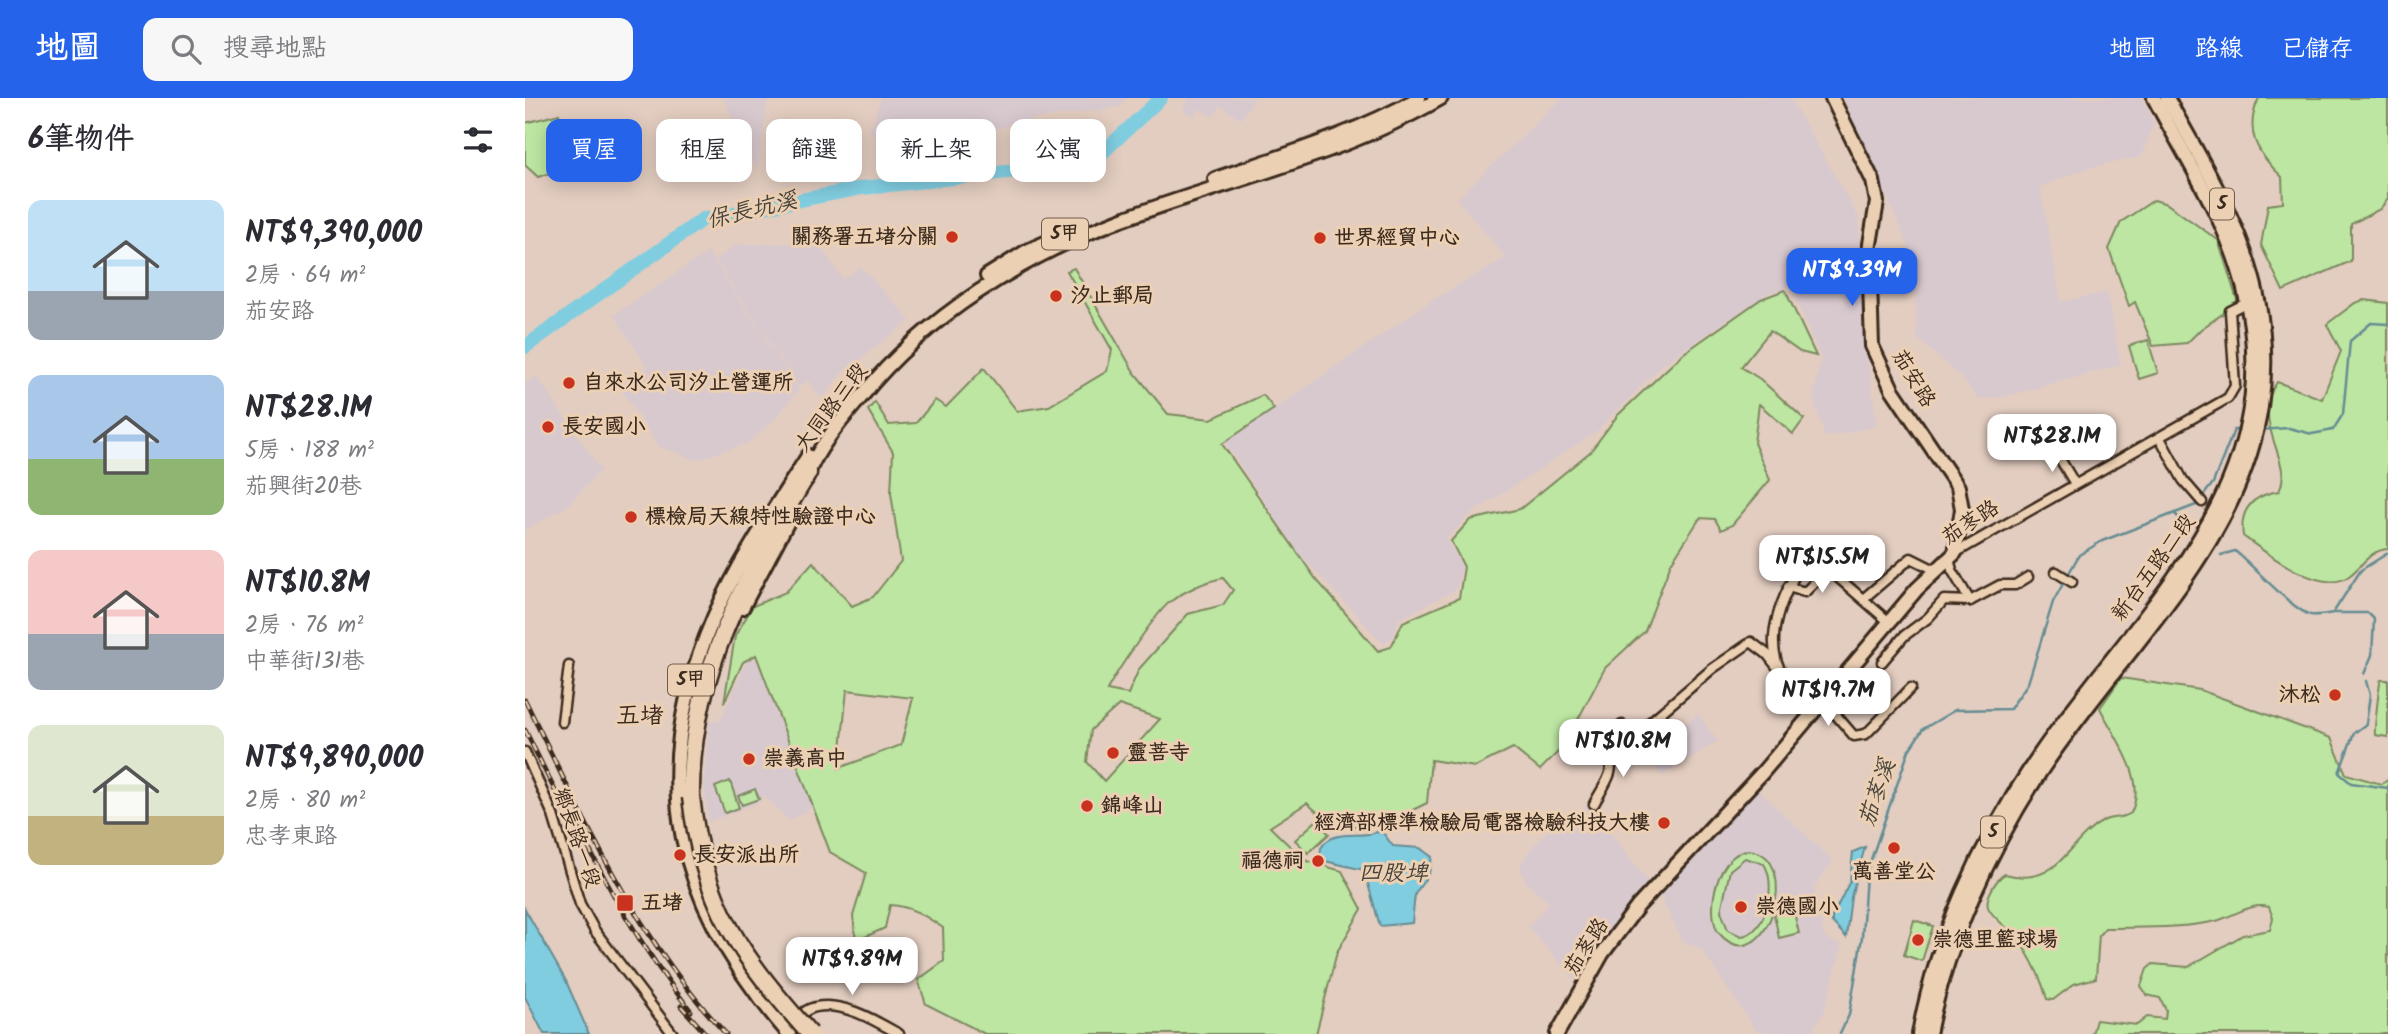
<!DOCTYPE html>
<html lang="zh-TW">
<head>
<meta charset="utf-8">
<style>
  body { margin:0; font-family:Kalam,"LXGW WenKai TC",sans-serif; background:#f7f7f7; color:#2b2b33; height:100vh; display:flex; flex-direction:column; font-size:26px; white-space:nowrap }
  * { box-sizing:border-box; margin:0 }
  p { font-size:23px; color:#7c7c81 }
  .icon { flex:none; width:38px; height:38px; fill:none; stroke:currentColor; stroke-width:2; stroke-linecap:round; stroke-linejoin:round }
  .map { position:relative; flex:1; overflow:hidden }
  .side { display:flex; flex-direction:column; background:#fff; width:525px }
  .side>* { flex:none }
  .hud { position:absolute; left:21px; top:21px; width:665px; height:63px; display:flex; gap:14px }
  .price { position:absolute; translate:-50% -60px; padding:0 16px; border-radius:14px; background:#fff; color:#222; font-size:23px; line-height:46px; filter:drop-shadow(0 2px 4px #0008) }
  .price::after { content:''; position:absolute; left:50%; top:42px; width:21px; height:16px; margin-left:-10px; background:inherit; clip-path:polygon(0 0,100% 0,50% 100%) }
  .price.on { background:#2563eb; color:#fff }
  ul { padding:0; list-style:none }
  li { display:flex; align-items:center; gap:21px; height:175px; padding:0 28px }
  li span { display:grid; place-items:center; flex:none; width:196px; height:140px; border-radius:14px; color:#555 }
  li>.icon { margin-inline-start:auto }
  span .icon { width:84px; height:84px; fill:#fffc; stroke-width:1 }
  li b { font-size:30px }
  h2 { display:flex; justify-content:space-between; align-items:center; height:84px; padding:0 28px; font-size:30px }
  .chip { padding:0 24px; border-radius:14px; background:#fff; box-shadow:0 4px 18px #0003; font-size:24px; line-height:63px }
  .chip.on { background:#2563eb; color:#fff }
  header { display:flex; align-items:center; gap:42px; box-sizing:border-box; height:98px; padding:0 35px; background:#2563eb; color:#fff }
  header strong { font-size:33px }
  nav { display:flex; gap:38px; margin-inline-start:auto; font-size:24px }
  .search { width:490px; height:63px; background:#f7f7f7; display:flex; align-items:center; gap:18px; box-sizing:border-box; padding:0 24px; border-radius:14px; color:#7c7c81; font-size:26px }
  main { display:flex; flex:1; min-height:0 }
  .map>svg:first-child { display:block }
  .built { fill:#d8c9cf }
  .green { fill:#bde6a2; stroke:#7c8860; stroke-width:2; fill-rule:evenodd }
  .water { fill:#81cde0; stroke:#658c92; stroke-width:2 }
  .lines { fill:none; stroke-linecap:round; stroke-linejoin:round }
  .stream { stroke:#658c92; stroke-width:2.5 }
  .river { stroke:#81cde0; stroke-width:14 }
  .street-casing { stroke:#3b2a1e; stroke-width:13 }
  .secondary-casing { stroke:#3b2a1e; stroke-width:18 }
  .primary-casing { stroke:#3b2a1e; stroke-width:18 }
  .highway-casing { stroke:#3b2a1e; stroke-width:21 }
  .street { stroke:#ecd0b3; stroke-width:8 }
  .secondary { stroke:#ecd0b3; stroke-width:12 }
  .primary { stroke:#ecd0b3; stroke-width:12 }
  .highway { stroke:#ecd0b3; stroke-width:16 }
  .rail-casing { stroke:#3b2a1e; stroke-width:5 }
  .rail { stroke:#ecd0b3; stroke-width:2.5; stroke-dasharray:8; stroke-linecap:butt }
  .highway-bridge-casing { stroke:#3b2a1e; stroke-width:21; stroke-linecap:butt }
  .highway-bridge { stroke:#ecd0b3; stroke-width:16 }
  .poi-dot { fill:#c8321e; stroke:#ecd0b3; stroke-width:2.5 }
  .labels { text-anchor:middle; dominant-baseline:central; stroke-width:6; stroke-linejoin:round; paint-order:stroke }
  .shield { fill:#ecd0b3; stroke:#705c4b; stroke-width:2 }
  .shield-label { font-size:19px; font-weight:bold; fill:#3b2a1e }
  .poi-label { font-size:21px; font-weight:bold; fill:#3b2a1e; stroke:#ecd0b3; text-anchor:start }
  .street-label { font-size:21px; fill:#3b2a1e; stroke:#ecd0b3 }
  .water-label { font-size:23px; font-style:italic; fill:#46423b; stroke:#ecd0b3 }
  .quarter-label { font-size:24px; fill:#3b2a1e; stroke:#ecd0b3 }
</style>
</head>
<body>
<header>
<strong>地圖</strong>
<div class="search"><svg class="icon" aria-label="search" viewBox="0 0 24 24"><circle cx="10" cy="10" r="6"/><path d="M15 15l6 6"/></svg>搜尋地點</div>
<nav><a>地圖</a><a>路線</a><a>已儲存</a></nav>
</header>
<main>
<section class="side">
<h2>6筆物件<svg class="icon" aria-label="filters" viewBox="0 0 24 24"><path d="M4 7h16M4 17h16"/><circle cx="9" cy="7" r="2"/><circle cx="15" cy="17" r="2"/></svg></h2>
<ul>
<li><span style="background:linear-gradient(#bfe0f5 65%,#9aa5b1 0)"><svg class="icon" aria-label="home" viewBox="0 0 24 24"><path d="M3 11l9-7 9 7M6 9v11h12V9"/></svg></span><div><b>NT$9,390,000</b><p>2房 · 64 m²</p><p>茄安路</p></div></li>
<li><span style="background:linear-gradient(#a9c7e8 60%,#8fb573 0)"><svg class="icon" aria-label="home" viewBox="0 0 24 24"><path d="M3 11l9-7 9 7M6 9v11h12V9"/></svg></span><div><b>NT$28.1M</b><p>5房 · 188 m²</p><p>茄興街20巷</p></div></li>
<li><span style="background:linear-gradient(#f6c9c9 60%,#9aa5b1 0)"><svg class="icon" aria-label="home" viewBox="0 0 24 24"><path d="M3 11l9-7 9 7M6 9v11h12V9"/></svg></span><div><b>NT$10.8M</b><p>2房 · 76 m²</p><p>中華街131巷</p></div></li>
<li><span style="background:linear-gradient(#dfe7d0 65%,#c2b280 0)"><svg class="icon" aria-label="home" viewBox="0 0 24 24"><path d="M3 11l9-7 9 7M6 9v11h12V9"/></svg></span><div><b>NT$9,890,000</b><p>2房 · 80 m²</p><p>忠孝東路</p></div></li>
</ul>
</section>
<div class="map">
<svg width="1863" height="936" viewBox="0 0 1863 936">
  <rect width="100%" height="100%" fill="#e3cdc0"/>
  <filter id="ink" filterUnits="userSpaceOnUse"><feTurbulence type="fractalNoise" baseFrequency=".0143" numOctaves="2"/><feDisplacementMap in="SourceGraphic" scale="14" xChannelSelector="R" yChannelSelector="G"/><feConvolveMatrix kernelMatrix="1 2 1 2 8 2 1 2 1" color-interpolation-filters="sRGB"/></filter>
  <g filter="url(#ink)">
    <g class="built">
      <polygon points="198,0 243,0 232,72"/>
      <polygon points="356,0 601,0 595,9 495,23 461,34 382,47 345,34"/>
      <polygon points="663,0 730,0 716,21 695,8 688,19 674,11 669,18 658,13"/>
      <polygon points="1037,0 1265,0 1334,120 1339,229 1352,328 1300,339 1288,300 1296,260 1266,189 1241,196 1138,266 1071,334 946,416 921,441 937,468 932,491 873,522 869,539 858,545 778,460 700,345 906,203 981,160 932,101"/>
      <polygon points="1318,0 1617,0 1629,24 1616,59 1563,70 1515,89 1536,204 1582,194 1596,267 1478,299 1453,301 1441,284 1392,240 1389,161"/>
      <polygon points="292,144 318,181 336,169 385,222 314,278 299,299 295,299 283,283 274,289 190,162 211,147"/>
      <polygon points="183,154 274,291 250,321 223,345 170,362 133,348 92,284 105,275 123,271 89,217"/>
      <polygon points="12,279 76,372 42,408 0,432 0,286"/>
      <polygon points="231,560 287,709 264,723 239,697 235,704 183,724 179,681 184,623 195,623 222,563"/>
      <polygon points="1173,616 1193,643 1137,677 1111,644 1121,636 1131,648"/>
      <polygon points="1232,691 1308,763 1289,789 1299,839 1317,848 1299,914 1285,936 1231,933 1176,851 1158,843 1133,794"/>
      <polygon points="1064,706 1123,784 1094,818 1052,884 1003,829 1024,805 1001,784 995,769 1003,754 1032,723 1045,721"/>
    </g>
    <g class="green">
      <path d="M1734 0H1863V101L1855 111 1826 126V163L1758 193 1736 147 1743 107 1758 105 1757 79C1733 56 1718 34 1734 0Z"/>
      <polygon points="34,16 33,72 13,79 0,67 0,25"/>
      <polygon points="1629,102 1642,106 1693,142 1713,205 1676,231 1662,245 1628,248 1610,204 1604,208 1584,151 1596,124"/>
      <path d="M549 170 609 274 643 316 686 321 738 297 749 311 697 346 790 480 853 553 866 549 878 524 934 500 939 469 926 443 945 422 995 411 1065 354 1093 317 1159 255 1236 201 1260 192 1291 258 1275 254 1245 233 1216 269 1235 281 1279 321 1268 336 1234 306 1229 345 1245 382 1207 427 1196 432 1190 421 1175 420 1146 465 1120 533 1080 570 1039 648 1015 672 988 650 950 669 906 662 902 705 863 724 810 730 782 705 745 729 779 762 817 773 837 811 812 854 791 936H460L401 906 393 882 419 863 418 830C401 818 386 808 365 807L360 830 331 843 328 818 341 775 305 754 231 557 218 564 199 605 210 538 228 508 261 494 288 464 327 508 348 499 376 463 366 395 368 354 343 312 350 304 364 327 391 325 410 302 421 309 459 270 492 313 524 308 582 273 587 252 542 173ZM698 480 708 492 698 507 663 516 614 571 603 596 582 592C590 576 633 512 645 504 659 493 681 483 698 480ZM322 592 388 600 376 647 314 670ZM594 607 635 621 579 683 562 664 566 632Z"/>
      <path d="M1839 202 1863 205V451C1844 452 1837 469 1824 478 1797 499 1740 454 1718 438 1714 410 1729 397 1754 393 1770 364 1724 324 1752 284L1797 301 1816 253 1802 226 1830 205Z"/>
      <polygon points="1623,242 1633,275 1614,281 1604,248"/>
      <path d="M1596 580 1675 592 1806 640 1821 676 1856 686 1863 682V936H1567L1571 922 1612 927 1622 919 1640 921 1641 912 1635 900 1622 897 1616 888 1622 871 1628 866 1663 869 1718 837 1745 832 1748 820 1744 809C1725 804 1708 819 1691 823 1654 831 1617 829 1580 830L1574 837 1571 880 1549 886 1528 902 1522 901C1516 880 1506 859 1493 841 1485 831 1467 820 1463 809 1460 799 1472 780 1480 776 1535 791 1541 742 1580 722 1589 718 1598 721 1606 715 1623 681 1590 640 1575 610Z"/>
      <path d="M1856 582H1863V639L1850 637C1849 634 1854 586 1856 582Z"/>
      <polygon points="205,683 214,710 200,715 190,689"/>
      <polygon points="230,691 234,701 217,707 213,698"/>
      <polygon points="792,722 804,736 783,755 770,742"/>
      <path d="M1223 752C1282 756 1239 889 1193 834 1180 810 1193 756 1223 752ZM1220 760 1239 766C1252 785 1242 836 1216 838L1203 832 1196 813 1205 772Z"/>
      <polygon points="1268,811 1274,835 1254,840 1249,816"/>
      <polygon points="1389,822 1408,828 1397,863 1379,857"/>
    </g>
    <g class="water">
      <path d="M852 734 858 735 868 748 895 750 907 759 904 775 890 796 887 825 855 828 839 772 800 763 795 758 796 750C808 730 833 741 852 734Z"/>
      <polygon points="1340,749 1326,799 1321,839 1307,824 1307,819 1325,783 1328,754"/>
      <polygon points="0,811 41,883 64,936 19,936 0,899"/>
    </g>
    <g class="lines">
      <g class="stream">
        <polyline points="1734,332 1764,330 1787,336 1808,332 1818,316 1825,243 1846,225 1863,226"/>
        <polyline points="1649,415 1658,424"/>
        <path d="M1696 457 1710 453C1728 467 1768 513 1786 517 1793 518 1802 516 1808 515L1836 472 1863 455"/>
        <polyline points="1810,515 1843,515 1849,521 1847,557 1839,576"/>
        <polyline points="1841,583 1845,597 1841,626 1829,635 1814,675 1826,685 1863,690"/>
        <polyline points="1315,936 1324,917 1337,839 1341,776 1384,652 1398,631 1430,612 1485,611 1503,585 1528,504 1554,457 1577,443 1671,407 1688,385 1709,332 1717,332"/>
      </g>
      <polyline class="river" points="0,249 178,121 337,90 518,70 577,55 636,0"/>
      <defs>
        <g id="street">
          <polyline points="1635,340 1658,382 1677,404"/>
          <polyline points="1529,351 1550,386"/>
          <polyline points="1430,455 1703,300 1710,288 1705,213 1723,204"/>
          <path d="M1279 460C1261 493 1233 542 1260 580 1268 590 1284 600 1294 608"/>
          <polyline points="1424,461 1427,472 1445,503 1475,487 1490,487 1503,479"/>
          <polyline points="1531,474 1547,484"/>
          <polyline points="1263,489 1280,494 1301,473 1309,476 1364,524"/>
          <polyline points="1338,501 1386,460 1412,473"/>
          <polyline points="1357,564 1379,538 1403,520 1419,502 1445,503"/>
          <polyline points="1299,603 1329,638 1341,636 1386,590"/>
          <polyline points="37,624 44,568"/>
          <polyline points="0,654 28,717 55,806 70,833 148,936"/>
          <path d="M1069 706C1074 696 1082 685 1085 675 1090 657 1077 639 1097 627L1110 637 1187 571 1226 544 1242 556 1260 579"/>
          <path d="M260 931C269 923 279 911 291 909 318 903 351 923 374 936"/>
        </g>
        <polyline id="secondary" points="1032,936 1077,856 1113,808 1237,675 1392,491 1430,455 1437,411 1433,389 1367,291 1347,248 1344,152 1352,104 1348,83 1307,0"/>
        <g id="primary">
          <path d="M690 81C760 57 830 36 894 0"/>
          <polyline points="462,178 502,153 554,130"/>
          <path d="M281 382C288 355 318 320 336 299 402 217 497 159 595 122 703 82 816 58 916 0"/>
          <polyline points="217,510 269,412"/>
          <path d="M264 936C151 806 119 681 189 519 214 462 250 410 283 358"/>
          <path d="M1394 936C1411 840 1455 746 1509 665 1609 514 1769 394 1719 191 1703 124 1661 61 1629 0"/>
          <path d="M1404 936C1422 844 1464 753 1515 674 1614 524 1773 403 1733 202 1719 130 1677 63 1642 0"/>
        </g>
        <path id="highway" d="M166 699C164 578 222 476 283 375"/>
      </defs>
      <use href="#street" class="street-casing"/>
      <use href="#secondary" class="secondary-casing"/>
      <use href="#primary" class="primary-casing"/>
      <use href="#highway" class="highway-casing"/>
      <use href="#street" class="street"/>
      <use href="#secondary" class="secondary"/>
      <use href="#primary" class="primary"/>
      <use href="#highway" class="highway"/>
      <defs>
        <g id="rail">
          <path d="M0 602C57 718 112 841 201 936"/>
          <polyline points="0,632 43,719"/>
          <path d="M42 707C78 780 114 849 166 913"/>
          <polyline points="156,908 181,936"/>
        </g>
      </defs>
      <use href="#rail" class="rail-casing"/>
      <use href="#rail" class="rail"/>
      <defs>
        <path id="highway-bridge" d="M166 699C178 807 215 857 285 936"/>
      </defs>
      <use href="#highway-bridge" class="highway-bridge-casing"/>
      <use href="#highway-bridge" class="highway-bridge"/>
    </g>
  </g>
  <g class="poi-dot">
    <circle cx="427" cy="139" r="7"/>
    <circle cx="795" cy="140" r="7"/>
    <circle cx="531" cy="198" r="7"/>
    <circle cx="44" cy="285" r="7"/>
    <circle cx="23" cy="329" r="7"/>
    <circle cx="106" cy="419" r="7"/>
    <circle cx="1810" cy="597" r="7"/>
    <circle cx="588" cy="655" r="7"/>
    <circle cx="224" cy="661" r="7"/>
    <circle cx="562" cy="708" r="7"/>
    <circle cx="1139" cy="725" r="7"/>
    <circle cx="1369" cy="750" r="7"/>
    <circle cx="155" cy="757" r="7"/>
    <circle cx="793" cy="763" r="7"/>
    <rect x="91" y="796" width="18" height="18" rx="3.5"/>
    <circle cx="1216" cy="809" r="7"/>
    <circle cx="1393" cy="842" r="7"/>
  </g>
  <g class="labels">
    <g class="shield">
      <rect x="1685" y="90.5" width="24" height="31" rx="5"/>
      <rect x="517" y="120.5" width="46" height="31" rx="5"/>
      <rect x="143" y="566.5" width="46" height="31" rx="5"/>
      <rect x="1456" y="718.5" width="24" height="31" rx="5"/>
    </g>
    <g class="shield-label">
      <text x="1697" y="106">5</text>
      <text x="540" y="136">5甲</text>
      <text x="166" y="582">5甲</text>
      <text x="1468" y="734">5</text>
    </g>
    <g class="poi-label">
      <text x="413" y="139" text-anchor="end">關務署五堵分關</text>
      <text x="809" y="140">世界經貿中心</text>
      <text x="545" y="198">汐止郵局</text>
      <text x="58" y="285">自來水公司汐止營運所</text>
      <text x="37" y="329">長安國小</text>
      <text x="120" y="419">標檢局天線特性驗證中心</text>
      <text x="1796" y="597" text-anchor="end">沐松</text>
      <text x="602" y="655">靈菩寺</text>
      <text x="238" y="661">崇義高中</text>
      <text x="576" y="708">錦峰山</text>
      <text x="1125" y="725" text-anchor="end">經濟部標準檢驗局電器檢驗科技大樓</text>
      <text x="169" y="757">長安派出所</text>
      <text x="779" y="763" text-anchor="end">福德祠</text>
      <text x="1369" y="774" text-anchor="middle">萬善堂公</text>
      <text x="116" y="805">五堵</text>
      <text x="1230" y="809">崇德國小</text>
      <text x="1407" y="842">崇德里籃球場</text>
    </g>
    <g class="street-label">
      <text transform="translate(1388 281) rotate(59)">茄安路</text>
      <text transform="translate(307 310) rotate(-53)">大同路三段</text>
      <text transform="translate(1446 425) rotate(-33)">茄苳路</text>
      <text transform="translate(1629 470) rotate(-54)">新台五路二段</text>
      <text transform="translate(51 740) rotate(71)">鄉長路一段</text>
      <text transform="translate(1062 849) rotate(-57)">茄苳路</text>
    </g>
    <g class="water-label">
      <text transform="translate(227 113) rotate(-13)">保長坑溪</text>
      <text transform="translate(1353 695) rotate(-71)">茄苳溪</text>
      <text x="868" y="776">四股埤</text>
    </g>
    <g class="quarter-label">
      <text x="115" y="618">五堵</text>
    </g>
  </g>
</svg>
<b class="price on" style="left:1327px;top:210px">NT$9.39M</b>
<b class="price" style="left:1527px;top:376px">NT$28.1M</b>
<b class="price" style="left:1297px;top:497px">NT$15.5M</b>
<b class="price" style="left:1303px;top:630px">NT$19.7M</b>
<b class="price" style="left:1098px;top:681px">NT$10.8M</b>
<b class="price" style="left:327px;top:899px">NT$9.89M</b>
<div class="hud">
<a class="chip on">買屋</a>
<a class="chip">租屋</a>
<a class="chip">篩選</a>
<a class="chip">新上架</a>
<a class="chip">公寓</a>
</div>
</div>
</main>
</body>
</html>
